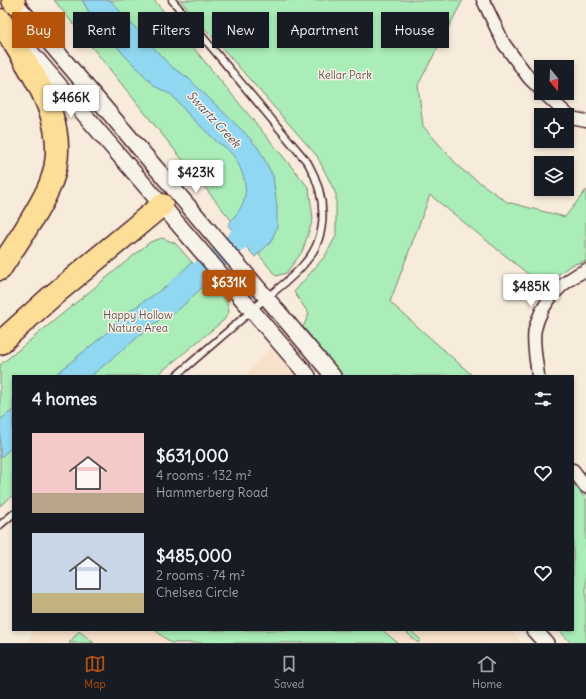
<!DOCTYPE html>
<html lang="en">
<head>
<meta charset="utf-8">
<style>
  body { margin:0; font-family:Delius,sans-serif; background:#20242c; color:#f1f3f6; height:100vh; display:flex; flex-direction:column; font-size:15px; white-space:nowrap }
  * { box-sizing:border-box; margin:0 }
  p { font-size:13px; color:#9ea1a6 }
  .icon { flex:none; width:22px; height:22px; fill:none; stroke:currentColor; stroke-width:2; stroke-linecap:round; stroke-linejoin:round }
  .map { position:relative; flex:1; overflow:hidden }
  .panel { position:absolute; left:12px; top:375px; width:562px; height:256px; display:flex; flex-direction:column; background:#171b24; border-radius:0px; box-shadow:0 2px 6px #0003 }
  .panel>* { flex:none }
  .top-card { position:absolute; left:12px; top:12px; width:562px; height:36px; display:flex; gap:8px }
  .needle { width:26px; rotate:161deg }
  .buttons { position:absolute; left:534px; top:60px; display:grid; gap:8px }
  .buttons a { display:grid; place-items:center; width:40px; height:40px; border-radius:0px; background:#171b24; box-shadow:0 2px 6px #0003; font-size:20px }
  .price { position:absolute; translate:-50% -34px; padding:0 9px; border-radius:4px; background:#fff; color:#222; font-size:13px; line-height:26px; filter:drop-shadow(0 1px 2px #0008) }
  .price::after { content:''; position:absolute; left:50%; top:24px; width:12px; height:9px; margin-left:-6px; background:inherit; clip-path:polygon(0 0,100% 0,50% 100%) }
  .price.on { background:#b45309; color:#fff }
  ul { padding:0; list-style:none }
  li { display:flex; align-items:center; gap:12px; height:100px; padding:0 20px }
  li span { display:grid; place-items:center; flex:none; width:112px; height:80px; border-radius:0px; color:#555 }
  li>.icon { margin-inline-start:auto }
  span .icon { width:48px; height:48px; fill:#fffc; stroke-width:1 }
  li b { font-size:17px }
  h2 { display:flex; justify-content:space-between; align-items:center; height:48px; padding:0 20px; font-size:17px }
  .tag { padding:0 14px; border-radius:0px; background:#171b24; box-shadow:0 2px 6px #0003; font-size:14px; line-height:36px }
  .tag.on { background:#b45309; color:#fff }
  .menu { display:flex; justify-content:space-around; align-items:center; height:56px; border-top:1px solid #363941; background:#171b24; font-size:11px; color:#9ea1a6 }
  .menu a { display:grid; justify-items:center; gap:2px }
  .menu .on { color:#b45309 }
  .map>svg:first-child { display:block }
  .built { fill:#f7e1cb }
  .green { fill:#aaedb8; stroke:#7a8672 }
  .water { fill:#90d8f1; stroke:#748ea2 }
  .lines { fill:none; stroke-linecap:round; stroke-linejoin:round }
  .river { stroke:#90d8f1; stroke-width:22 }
  .service-casing { stroke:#4a1f2b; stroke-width:9 }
  .minor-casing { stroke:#4a1f2b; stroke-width:15 }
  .tertiary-casing { stroke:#4a1f2b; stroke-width:18 }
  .motorway-casing { stroke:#4a1f2b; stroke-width:25 }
  .service { stroke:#f7f3e8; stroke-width:6 }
  .minor { stroke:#f7f3e8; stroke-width:12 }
  .tertiary { stroke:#f7f3e8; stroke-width:15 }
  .motorway { stroke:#fdde96; stroke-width:22 }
  .labels { text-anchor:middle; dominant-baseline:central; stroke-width:3; stroke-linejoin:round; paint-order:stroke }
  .park-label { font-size:11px; fill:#62524e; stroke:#f7f3e8 }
  .water-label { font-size:12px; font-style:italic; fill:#5c4d5c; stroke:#f7f3e8 }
</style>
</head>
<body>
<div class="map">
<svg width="586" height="643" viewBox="0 0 586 643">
  <rect width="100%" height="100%" fill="#f7ebdb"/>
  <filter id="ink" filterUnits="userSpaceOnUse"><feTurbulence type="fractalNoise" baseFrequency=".025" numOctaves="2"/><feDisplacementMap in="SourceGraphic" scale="8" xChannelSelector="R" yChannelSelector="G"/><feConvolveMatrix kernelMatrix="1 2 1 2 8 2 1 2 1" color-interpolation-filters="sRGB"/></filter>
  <g filter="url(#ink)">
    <g class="built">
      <polygon points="274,346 299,376 245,376 256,363"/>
      <polygon points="36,630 511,630 522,643 26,643"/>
    </g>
    <g class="green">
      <polygon points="54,0 154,0 309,188 313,219 302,252 286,273 276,276"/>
      <polygon points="180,0 463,0 418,85 423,126 461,169 507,202 565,217 586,190 586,261 571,265 543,286 430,195 390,302 473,376 343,376 303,327 309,314 294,292 325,256 336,236 336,194 317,156"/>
      <polygon points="162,238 175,243 227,302 229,312 224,320 156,376 13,376 13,495 0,506 0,365 150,242"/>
      <polygon points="573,483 586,499 586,643 571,643 559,630 573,630"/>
      <polygon points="155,630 382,630 398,643 171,643"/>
      <polygon points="404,630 410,630 421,640 418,643"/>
      <polygon points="79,631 94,643 69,643"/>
    </g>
    <g class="water">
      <path d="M82 0H110L163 58 173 68 187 77 245 133 259 149 273 176 277 207V227L271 242 255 257 228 225C234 217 244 206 245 196 248 178 235 150 218 143L187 113 172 95 156 87 124 55 90 14Z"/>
      <polygon points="192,262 209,281 176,312 162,318 144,332 91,376 54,376 109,331 118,319 168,285"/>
      <polygon points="13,410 13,446 0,458 0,420"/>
    </g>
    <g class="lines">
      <path class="river" d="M178 289C206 267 239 247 257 215"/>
      <defs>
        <g id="service">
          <path d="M172 0 308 163C326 195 330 235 304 264 291 280 274 291 259 304 231 329 203 352 176 376"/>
          <polyline points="0,525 13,514"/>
        </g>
        <g id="minor">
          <polyline points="483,0 504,44 529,78 541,90"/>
          <polyline points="544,93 571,118 586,121"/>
          <path d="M538 376C537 364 532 341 535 329 541 303 562 281 586 270"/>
          <polyline points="573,470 586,487"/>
        </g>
        <g id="tertiary">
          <polyline points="13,0 333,376"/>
          <polyline points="24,44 308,376"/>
          <polyline points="534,630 546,643"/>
        </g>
        <g id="motorway">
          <polyline points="13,0 14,2"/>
          <path d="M0 20C29 70 75 124 50 185 37 215 17 242 0 269"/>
          <polyline points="0,343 51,297 162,205"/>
        </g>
      </defs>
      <use href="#service" class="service-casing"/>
      <use href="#minor" class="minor-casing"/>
      <use href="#tertiary" class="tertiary-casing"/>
      <use href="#motorway" class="motorway-casing"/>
      <use href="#service" class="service"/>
      <use href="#minor" class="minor"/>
      <use href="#tertiary" class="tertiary"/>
      <use href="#motorway" class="motorway"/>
    </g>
  </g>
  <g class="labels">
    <g class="park-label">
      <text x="345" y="75">Kellar Park</text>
      <text x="138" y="315">Happy Hollow<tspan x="138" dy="13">Nature Area</tspan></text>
    </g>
    <g class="water-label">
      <text transform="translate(214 119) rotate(47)">Swartz Creek</text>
    </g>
  </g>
</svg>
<div class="buttons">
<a><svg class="needle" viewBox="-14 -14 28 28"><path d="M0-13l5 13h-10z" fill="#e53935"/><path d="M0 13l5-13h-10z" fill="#9ea1a6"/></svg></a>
<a><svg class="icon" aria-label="locate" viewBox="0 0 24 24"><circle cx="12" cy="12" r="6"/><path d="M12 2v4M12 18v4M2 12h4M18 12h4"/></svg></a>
<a><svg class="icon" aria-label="layers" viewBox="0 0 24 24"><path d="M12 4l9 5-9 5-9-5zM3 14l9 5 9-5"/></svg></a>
</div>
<b class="price" style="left:71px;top:119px">$466K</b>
<b class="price" style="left:196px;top:194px">$423K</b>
<b class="price on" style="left:229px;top:304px">$631K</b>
<b class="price" style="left:531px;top:308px">$485K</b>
<div class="top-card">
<a class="tag on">Buy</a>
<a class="tag">Rent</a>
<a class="tag">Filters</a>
<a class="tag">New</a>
<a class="tag">Apartment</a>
<a class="tag">House</a>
</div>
<section class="panel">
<h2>4 homes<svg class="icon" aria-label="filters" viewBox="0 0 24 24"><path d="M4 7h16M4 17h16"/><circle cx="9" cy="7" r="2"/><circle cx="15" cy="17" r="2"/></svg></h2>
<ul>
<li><span style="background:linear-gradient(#f6c9c9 75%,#b9a48a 0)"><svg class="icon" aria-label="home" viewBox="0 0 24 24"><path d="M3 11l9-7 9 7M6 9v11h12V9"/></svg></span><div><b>$631,000</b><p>4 rooms · 132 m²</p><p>Hammerberg Road</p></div><svg class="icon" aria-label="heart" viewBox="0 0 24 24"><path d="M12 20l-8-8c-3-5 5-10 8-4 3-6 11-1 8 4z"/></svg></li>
<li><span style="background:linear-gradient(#c9d6e8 75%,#c2b280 0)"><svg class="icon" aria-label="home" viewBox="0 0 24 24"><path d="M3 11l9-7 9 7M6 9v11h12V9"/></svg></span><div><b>$485,000</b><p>2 rooms · 74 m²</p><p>Chelsea Circle</p></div><svg class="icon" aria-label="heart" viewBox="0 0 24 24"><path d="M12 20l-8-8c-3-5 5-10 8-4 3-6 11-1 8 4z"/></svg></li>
</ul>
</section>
</div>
<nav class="menu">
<a class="on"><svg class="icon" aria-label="map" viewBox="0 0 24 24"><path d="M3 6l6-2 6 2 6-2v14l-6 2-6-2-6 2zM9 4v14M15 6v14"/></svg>Map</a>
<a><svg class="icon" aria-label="saved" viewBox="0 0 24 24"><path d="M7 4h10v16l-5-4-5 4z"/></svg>Saved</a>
<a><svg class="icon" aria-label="home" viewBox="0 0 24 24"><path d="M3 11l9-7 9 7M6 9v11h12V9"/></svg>Home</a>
</nav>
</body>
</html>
